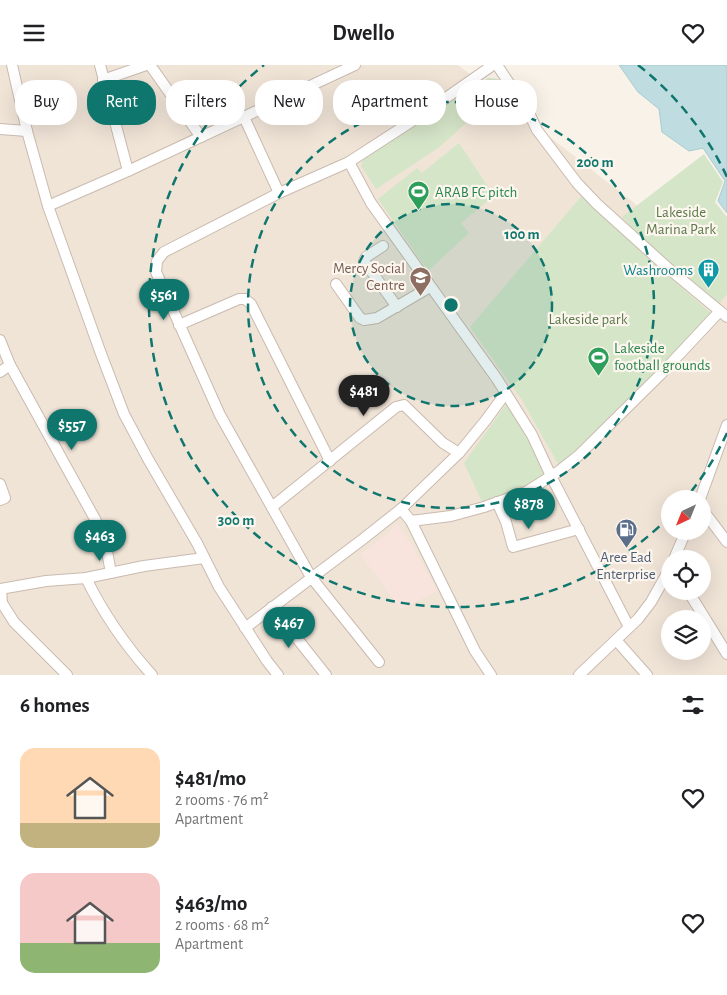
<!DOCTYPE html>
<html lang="en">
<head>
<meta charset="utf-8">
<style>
  body { margin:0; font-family:"Alegreya Sans",sans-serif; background:#f6f6f6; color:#202124; height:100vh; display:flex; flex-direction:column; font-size:19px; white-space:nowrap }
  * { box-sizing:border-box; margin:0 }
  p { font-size:16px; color:#757577 }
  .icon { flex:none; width:28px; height:28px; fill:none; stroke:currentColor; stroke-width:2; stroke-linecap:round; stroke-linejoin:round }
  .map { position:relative; height:610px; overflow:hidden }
  .drawer { display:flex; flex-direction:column; background:#fff; flex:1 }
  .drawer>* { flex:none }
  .banner { position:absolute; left:15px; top:15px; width:698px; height:45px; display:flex; gap:10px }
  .needle { width:32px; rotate:223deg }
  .tools { position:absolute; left:661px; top:425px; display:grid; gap:10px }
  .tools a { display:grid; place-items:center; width:50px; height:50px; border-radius:50%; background:#fff; box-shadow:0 5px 20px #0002; font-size:25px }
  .price { position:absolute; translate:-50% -42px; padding:0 11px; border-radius:18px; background:#0f766e; color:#fff; font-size:16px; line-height:32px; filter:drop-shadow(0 1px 2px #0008) }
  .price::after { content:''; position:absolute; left:50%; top:30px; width:15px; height:11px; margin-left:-8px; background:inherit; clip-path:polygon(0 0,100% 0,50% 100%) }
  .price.selected { background:#222; color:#fff }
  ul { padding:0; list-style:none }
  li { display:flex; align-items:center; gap:15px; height:125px; padding:0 20px }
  li span { display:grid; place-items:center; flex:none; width:140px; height:100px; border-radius:15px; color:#555 }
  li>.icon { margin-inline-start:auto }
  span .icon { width:60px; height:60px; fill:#fffc; stroke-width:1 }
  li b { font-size:21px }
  h2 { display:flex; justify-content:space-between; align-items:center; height:60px; padding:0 20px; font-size:21px }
  .tag { padding:0 18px; border-radius:20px; background:#fff; box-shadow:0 5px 20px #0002; font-size:18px; line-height:45px }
  .tag.selected { background:#0f766e; color:#fff }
  header { display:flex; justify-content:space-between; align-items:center; height:65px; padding:0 20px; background:#fff; font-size:22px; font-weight:700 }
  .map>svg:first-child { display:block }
  .residential { fill:#f0e4d7; fill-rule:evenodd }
  .commercial { fill:#f8e4dd }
  .green { fill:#d5e5c8 }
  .water { fill:#bfdde1; stroke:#a6ccd1 }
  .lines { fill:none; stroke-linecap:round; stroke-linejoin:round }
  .minor-casing { stroke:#cabaaf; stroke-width:12 }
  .minor { stroke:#fff; stroke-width:10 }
  .ring { fill:none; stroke:#0f766e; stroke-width:2.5; stroke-dasharray:9 6 }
  .labels { text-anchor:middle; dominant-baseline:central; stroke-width:4.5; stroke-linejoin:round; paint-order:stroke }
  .leisure-label { font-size:15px; fill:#27864d; stroke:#fdf6ee; text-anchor:start }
  .park-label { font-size:15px; fill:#5b7a4c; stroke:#fdf6ee }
  .education-label { font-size:15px; fill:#785e54; stroke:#fdf6ee; text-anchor:end }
  .culture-label { font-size:15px; fill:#0d838f; stroke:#fdf6ee; text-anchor:end }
  .service-label { font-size:15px; fill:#4e5e75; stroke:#fdf6ee }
  .centre { fill:#0f766e; stroke:#fdf6ee; stroke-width:2.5 }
  .ring-label { font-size:15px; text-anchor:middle; font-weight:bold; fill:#0f766e; stroke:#fdf6ee; stroke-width:4.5; stroke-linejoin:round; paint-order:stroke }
</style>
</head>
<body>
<header><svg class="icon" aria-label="menu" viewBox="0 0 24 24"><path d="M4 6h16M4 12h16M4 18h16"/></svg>Dwello<svg class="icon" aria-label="heart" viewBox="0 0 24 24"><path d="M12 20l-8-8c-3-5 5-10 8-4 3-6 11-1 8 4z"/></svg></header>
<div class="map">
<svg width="727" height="610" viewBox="0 0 727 610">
  <rect width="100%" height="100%" fill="#f9f2e8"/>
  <path class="residential" d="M0 0H458L717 203 727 220V610H0ZM670 434H702V466H670ZM670 494H702V526H670ZM670 554H702V586H670Z"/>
  <polygon class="commercial" points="397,458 415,485 437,526 401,544 360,489 387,469"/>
  <g class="green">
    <polygon points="488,13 498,14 505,24 438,83 376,124 361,101 364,93"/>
    <polygon points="459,78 494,131 461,158 469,168 428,206 378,134 417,103 422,108"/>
    <polygon points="704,89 723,117 715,137 727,152 727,229 717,241 664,195 622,152"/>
    <polygon points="584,128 643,189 713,250 559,401 522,335 470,262"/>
    <polygon points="505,329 532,370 544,409 520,425 482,437 464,398 505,341"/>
  </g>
  <polygon class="water" points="619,0 727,0 727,148 718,136 725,116 703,83 689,86 662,67 659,44 638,27"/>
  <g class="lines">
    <defs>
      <g id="minor">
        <polyline points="12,0 27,66 48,141 100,286 124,349 148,394 197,478 219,522 267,596 278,610"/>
        <polyline points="100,0 128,106"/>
        <polyline points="150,0 201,72"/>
        <polyline points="497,0 529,48 537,65 577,118 597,139 669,204 727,252"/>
        <polyline points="103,15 146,0"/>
        <polyline points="244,52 279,128"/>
        <polyline points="0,64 27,66"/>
        <polyline points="349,97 371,138 497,314 532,370 551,411 629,562"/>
        <polyline points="48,141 128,106 355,0"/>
        <polyline points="383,181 366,192 364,196 397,242"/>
        <polyline points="336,219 360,253 364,255 377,253 430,222"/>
        <polyline points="179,260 239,234 245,234 251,239 330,396"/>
        <polyline points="0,275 10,300 95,454 106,481 111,508"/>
        <polyline points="0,307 10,300"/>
        <polyline points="0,419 5,433 0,435"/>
        <polyline points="700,434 727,360"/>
        <polyline points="497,437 506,457 513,482 579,464"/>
        <polyline points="272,442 396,342 404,340 443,378 459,388"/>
        <polyline points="401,444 411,456 475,586 491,610"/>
        <polyline points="702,444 727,477"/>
        <polyline points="411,456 451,451 484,442 526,427 559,406 578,391 660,310 719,247"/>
        <polyline points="674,494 686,466"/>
        <path d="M86 513C104 550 124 579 152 610"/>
        <polyline points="0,524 46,516 86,513 144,501 204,493"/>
        <polyline points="1,524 2,538 14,557 67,610"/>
        <polyline points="688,526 727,589"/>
        <polyline points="272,542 326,610"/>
        <polyline points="245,563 363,474 401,444 459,388 486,355 505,329"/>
        <polyline points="616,575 647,610"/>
        <polyline points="379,597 311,512 220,350 156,207 157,196 164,187 279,128 349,97 423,49 493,0"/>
        <polyline points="579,610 638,554 651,537 670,503"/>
      </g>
    </defs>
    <use href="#minor" class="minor-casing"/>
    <use href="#minor" class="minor"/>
  </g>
  <circle cx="451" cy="240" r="101" fill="#0f766e" fill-opacity=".12"/>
  <g class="ring">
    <circle cx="451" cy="240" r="101"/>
    <circle cx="451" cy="240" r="203"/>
    <path d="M727 368A304 304 0 0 1 686 433M670 451A304 304 0 1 1 264 0M638 0A304 304 0 0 1 727 112"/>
  </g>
  <defs>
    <symbol id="stadium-pin" viewBox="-11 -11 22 30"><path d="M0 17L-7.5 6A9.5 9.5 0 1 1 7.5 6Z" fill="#2e9e5b" stroke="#fdf6ee"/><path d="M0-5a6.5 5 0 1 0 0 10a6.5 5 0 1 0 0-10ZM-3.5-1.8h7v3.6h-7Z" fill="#fff"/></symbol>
    <symbol id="building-pin" viewBox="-11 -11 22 30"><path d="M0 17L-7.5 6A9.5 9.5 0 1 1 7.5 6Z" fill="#0f9aa8" stroke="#fdf6ee"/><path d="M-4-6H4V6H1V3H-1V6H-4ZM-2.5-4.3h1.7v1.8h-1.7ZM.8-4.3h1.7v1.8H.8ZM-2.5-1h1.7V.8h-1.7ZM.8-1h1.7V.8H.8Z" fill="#fff"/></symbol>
    <symbol id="school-pin" viewBox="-11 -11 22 30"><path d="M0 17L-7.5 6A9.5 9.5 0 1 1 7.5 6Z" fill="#8d6e63" stroke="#fdf6ee"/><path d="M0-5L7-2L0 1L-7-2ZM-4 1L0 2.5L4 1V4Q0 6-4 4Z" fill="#fff"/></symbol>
    <symbol id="fuel-pin" viewBox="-11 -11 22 30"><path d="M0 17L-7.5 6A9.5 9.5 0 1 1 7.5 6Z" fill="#5c6f8a" stroke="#fdf6ee"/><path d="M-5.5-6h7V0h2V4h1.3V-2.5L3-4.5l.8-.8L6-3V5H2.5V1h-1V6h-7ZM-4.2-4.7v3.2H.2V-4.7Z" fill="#fff"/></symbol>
  </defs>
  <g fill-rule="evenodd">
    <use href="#stadium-pin" x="406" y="114" width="25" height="34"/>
    <use href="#building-pin" x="696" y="192" width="25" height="34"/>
    <use href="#school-pin" x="408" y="200" width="25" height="34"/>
    <use href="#stadium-pin" x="586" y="280" width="25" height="34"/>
    <use href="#fuel-pin" x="614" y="452" width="25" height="34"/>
  </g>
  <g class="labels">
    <g class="leisure-label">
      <text x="435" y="127">ARAB FC pitch</text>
      <text x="614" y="283">Lakeside<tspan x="614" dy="17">football grounds</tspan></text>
    </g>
    <g class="park-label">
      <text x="681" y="147">Lakeside<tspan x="681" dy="17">Marina Park</tspan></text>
      <text x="588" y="254">Lakeside park</text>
    </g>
    <g class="education-label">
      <text x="405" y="203">Mercy Social<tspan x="405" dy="17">Centre</tspan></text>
    </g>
    <g class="culture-label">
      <text x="693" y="205">Washrooms</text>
    </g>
    <g class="service-label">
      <text x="626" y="492">Aree Ead<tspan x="626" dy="17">Enterprise</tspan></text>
    </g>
  </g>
  <circle cx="451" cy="240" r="8" class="centre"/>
  <g class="ring-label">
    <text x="595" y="102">200 m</text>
    <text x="522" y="174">100 m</text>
    <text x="236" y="460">300 m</text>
  </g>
</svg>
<div class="tools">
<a><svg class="needle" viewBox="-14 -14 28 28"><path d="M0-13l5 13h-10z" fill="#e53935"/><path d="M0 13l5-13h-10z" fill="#757577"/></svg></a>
<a><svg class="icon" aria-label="locate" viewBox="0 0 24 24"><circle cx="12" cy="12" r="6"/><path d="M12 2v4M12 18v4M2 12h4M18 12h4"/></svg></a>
<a><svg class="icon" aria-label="layers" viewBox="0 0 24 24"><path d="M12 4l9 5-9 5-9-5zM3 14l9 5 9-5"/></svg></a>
</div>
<b class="price" style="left:164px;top:256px">$561</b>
<b class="price selected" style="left:364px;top:352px">$481</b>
<b class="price" style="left:72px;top:386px">$557</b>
<b class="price" style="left:529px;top:465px">$878</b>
<b class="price" style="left:100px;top:497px">$463</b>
<b class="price" style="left:289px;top:584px">$467</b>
<div class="banner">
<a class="tag">Buy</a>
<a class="tag selected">Rent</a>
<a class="tag">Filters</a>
<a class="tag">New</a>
<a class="tag">Apartment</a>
<a class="tag">House</a>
</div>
</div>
<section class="drawer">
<h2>6 homes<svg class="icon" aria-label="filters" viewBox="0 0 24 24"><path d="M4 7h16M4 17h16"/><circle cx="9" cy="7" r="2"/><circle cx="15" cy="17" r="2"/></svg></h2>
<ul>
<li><span style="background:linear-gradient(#ffd9b3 75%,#c2b280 0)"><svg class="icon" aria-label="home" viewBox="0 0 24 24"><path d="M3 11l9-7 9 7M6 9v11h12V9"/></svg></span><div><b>$481/mo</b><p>2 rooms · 76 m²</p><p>Apartment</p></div><svg class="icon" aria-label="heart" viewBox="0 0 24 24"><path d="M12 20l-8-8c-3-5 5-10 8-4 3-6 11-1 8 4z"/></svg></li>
<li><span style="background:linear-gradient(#f6c9c9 70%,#8fb573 0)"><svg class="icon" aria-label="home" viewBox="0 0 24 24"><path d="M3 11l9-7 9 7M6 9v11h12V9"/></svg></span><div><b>$463/mo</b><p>2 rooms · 68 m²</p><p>Apartment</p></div><svg class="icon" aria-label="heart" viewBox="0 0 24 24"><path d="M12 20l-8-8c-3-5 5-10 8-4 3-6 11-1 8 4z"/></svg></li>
</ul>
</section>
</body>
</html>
